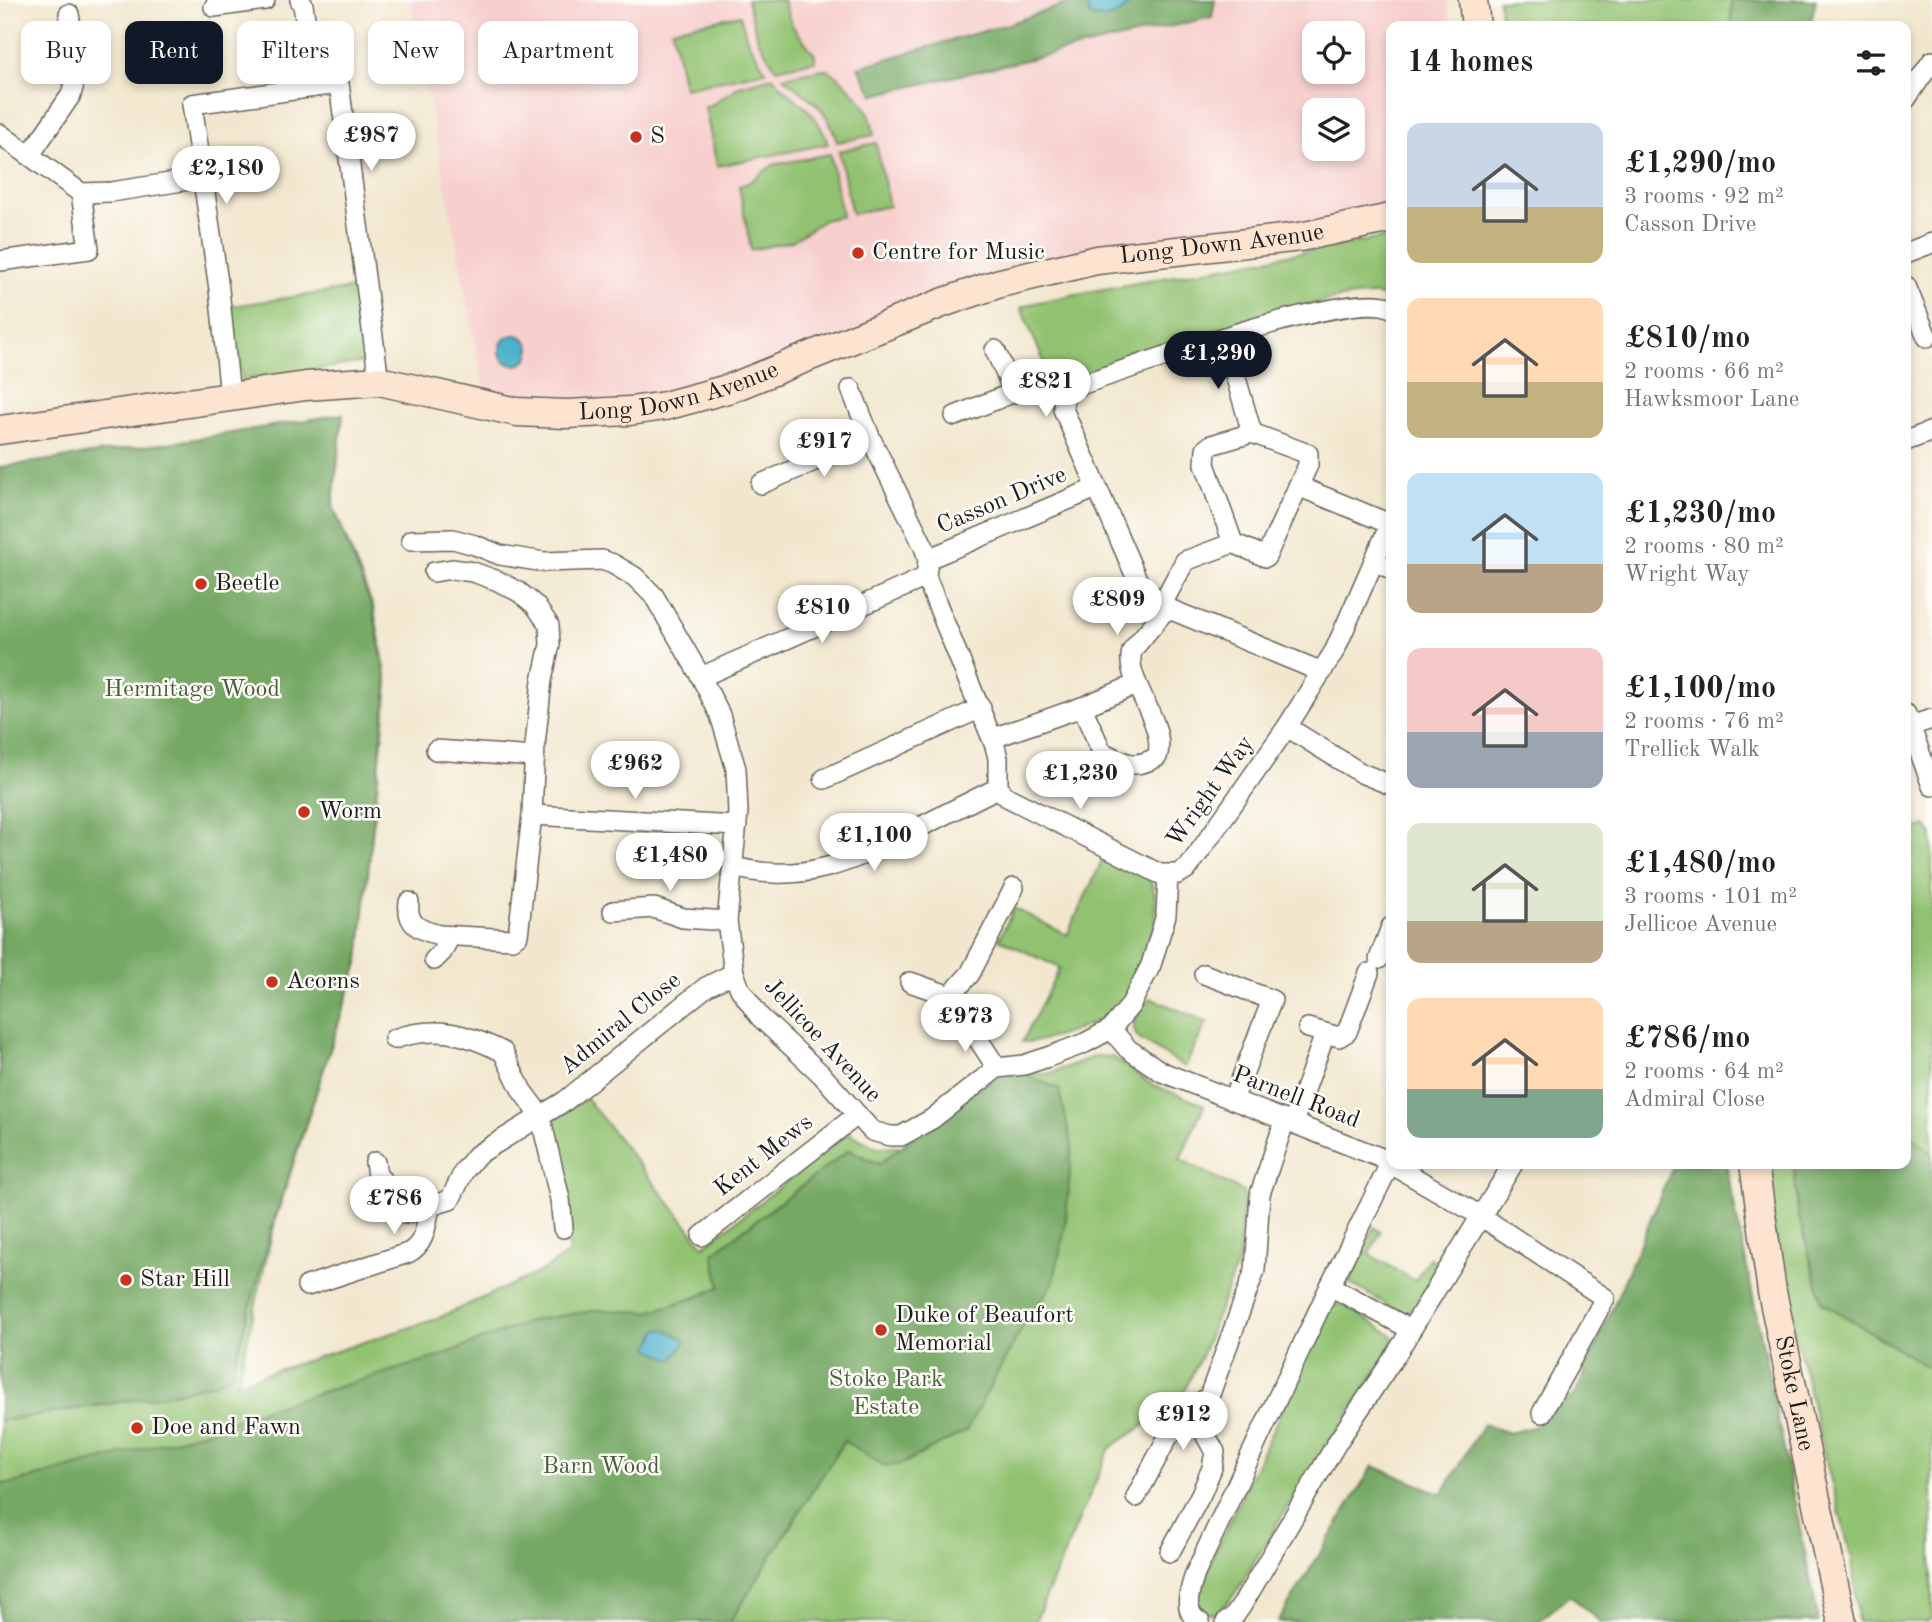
<!DOCTYPE html>
<html lang="en">
<head>
<meta charset="utf-8">
<style>
  body { margin:0; font-family:"Old Standard TT",serif; background:#f2f2f2; color:#222; height:100vh; display:flex; flex-direction:column; font-size:26px; white-space:nowrap }
  * { box-sizing:border-box; margin:0 }
  p { font-size:23px; color:#767676 }
  .icon { flex:none; width:38px; height:38px; fill:none; stroke:currentColor; stroke-width:2; stroke-linecap:round; stroke-linejoin:round }
  .map { position:relative; flex:1; overflow:hidden }
  .drawer { position:absolute; left:1386px; top:21px; width:525px; height:1148px; display:flex; flex-direction:column; background:#fff; border-radius:14px; box-shadow:0 4px 10px #0003 }
  .drawer>* { flex:none }
  .guide { position:absolute; left:21px; top:21px; width:665px; height:63px; display:flex; gap:14px }
  .fabs { position:absolute; left:1302px; top:21px; display:grid; gap:14px }
  .fabs a { display:grid; place-items:center; width:63px; height:63px; border-radius:14px; background:#fff; box-shadow:0 4px 10px #0003; font-size:35px }
  .price { position:absolute; translate:-50% -60px; padding:0 16px; border-radius:24px; background:#fff; color:#222; font-size:23px; line-height:46px; filter:drop-shadow(0 2px 4px #0008) }
  .price::after { content:''; position:absolute; left:50%; top:42px; width:21px; height:16px; margin-left:-10px; background:inherit; clip-path:polygon(0 0,100% 0,50% 100%) }
  .price.current { background:#111827; color:#fff }
  ul { padding:0; list-style:none }
  li { display:flex; align-items:center; gap:21px; height:175px; padding:0 21px }
  li span { display:grid; place-items:center; flex:none; width:196px; height:140px; border-radius:14px; color:#555 }
  li>.icon { margin-inline-start:auto }
  span .icon { width:84px; height:84px; fill:#fffc; stroke-width:1 }
  li b { font-size:30px }
  h2 { display:flex; justify-content:space-between; align-items:center; height:84px; padding:0 21px; font-size:30px }
  .chip { padding:0 24px; border-radius:14px; background:#fff; box-shadow:0 4px 10px #0003; font-size:24px; line-height:63px }
  .chip.current { background:#111827; color:#fff }
  .map>svg:first-child { display:block }
  .built { fill:#f7d0ce; fill-rule:evenodd }
  .green { fill:#92c271; stroke:#576f46; stroke-width:2 }
  .forest { fill:#75a863; stroke:#486240; stroke-width:2 }
  .water { fill:#4bb2ca; stroke:#346773; stroke-width:2 }
  .lines { fill:none; stroke-linecap:round; stroke-linejoin:round }
  .street-casing { stroke:#67635a; stroke-width:22 }
  .secondary-casing { stroke:#67635a; stroke-width:31 }
  .street { stroke:#fff; stroke-width:19 }
  .secondary { stroke:#fde4d0; stroke-width:28 }
  .poi-dot { fill:#c8321e; stroke:#fdfcf7; stroke-width:2.5 }
  .labels { text-anchor:middle; dominant-baseline:central; stroke-width:5; stroke-linejoin:round; paint-order:stroke }
  .poi-label { font-size:24px; fill:#1c1c1c; stroke:#fdfcf7; text-anchor:start }
  .street-label { font-size:24px; fill:#1c1c1c; stroke:#fdfcf7 }
  .park-label { font-size:24px; fill:#4b5e3e; stroke:#fdfcf7 }
</style>
</head>
<body>
<div class="map">
<svg width="1932" height="1622" viewBox="0 0 1932 1622">
  <rect width="100%" height="100%" fill="#fdfcf7"/>
  <filter id="ink" filterUnits="userSpaceOnUse"><feTurbulence type="fractalNoise" baseFrequency=".0143" numOctaves="2"/><feDisplacementMap in="SourceGraphic" scale="14" xChannelSelector="R" yChannelSelector="G"/><feConvolveMatrix kernelMatrix="1 2 1 2 8 2 1 2 1" color-interpolation-filters="sRGB"/></filter>
  <filter id="wash" filterUnits="userSpaceOnUse"><feTurbulence type="fractalNoise" baseFrequency=".00686" numOctaves="4" result="noise"/><feDisplacementMap in="SourceGraphic" scale="28" xChannelSelector="R" yChannelSelector="G"/><feGaussianBlur stdDeviation="1.57" result="paint"/><feColorMatrix in="noise" values="0 0 0 0 0 0 0 0 0 0 0 0 0 0 0 0 0 1.4 0 .05"/><feComposite in="paint" operator="in"/></filter>
  <g filter="url(#wash)">
    <rect width="100%" height="100%" fill="#f2e7ce"/>
    <path class="built" d="M410 0H1447L1451 26H1391V209L1097 260 699 398 487 406ZM1314 33H1353V72H1314ZM1314 110H1353V149H1314Z"/>
    <g class="green">
      <polygon points="747,0 783,0 792,25 815,55 815,61 776,69 758,40"/>
      <polygon points="1498,0 1731,0 1732,26 1503,26"/>
      <polygon points="740,15 747,39 766,71 684,88 672,29"/>
      <path d="M823 69C836 70 862 100 868 112 871 119 873 128 874 135L837 142C826 104 810 100 783 77Z"/>
      <path d="M773 77C797 106 813 103 828 144L717 166 705 107 713 104 739 86Z"/>
      <polygon points="876,143 889,206 852,214 839,151"/>
      <polygon points="830,154 842,216 824,220 792,241 751,250 739,186 748,183 773,165"/>
      <path d="M1391 236V298C1347 278 1128 362 1073 381L1057 371 1047 369 1021 308 1030 304 1071 295Z"/>
      <polygon points="355,288 366,362 242,380 231,306"/>
      <polygon points="343,414 333,505 374,609 388,685 359,960 276,1218 237,1383 436,1319 544,1270 569,1253 569,1229 546,1125 586,1098 704,1246 849,1133 875,1147 900,1147 979,1087 1021,1073 1048,1074 1096,1056 1113,1057 1151,1084 1204,1105 1180,1159 1244,1192 1238,1261 1202,1354 1179,1402 1110,1448 1035,1622 0,1622 0,467 196,439"/>
      <polygon points="1927,826 1932,834 1932,1154 1906,1132 1906,832"/>
      <path d="M1105 855C1118 862 1138 868 1148 878 1157 888 1156 907 1155 920 1153 946 1143 979 1125 1000 1107 1022 1049 1043 1022 1042L1060 968 999 939 1014 908 1067 935Z"/>
      <path d="M1150 998 1207 1022 1185 1067 1138 1038C1127 1022 1141 1011 1150 998Z"/>
      <polygon points="1765,1164 1794,1164 1798,1213 1822,1302 1932,1370 1932,1618 1927,1622 1858,1622 1852,1559 1823,1450 1778,1260"/>
      <polygon points="1374,1227 1381,1232 1369,1254 1415,1281 1429,1258 1441,1265 1407,1316 1349,1283"/>
      <polygon points="1334,1305 1343,1305 1391,1334 1394,1339 1391,1349 1281,1517 1237,1591 1220,1611 1212,1614 1200,1609 1196,1596 1201,1583 1330,1307"/>
    </g>
    <g class="forest">
      <polygon points="1078,0 1215,0 1212,17 874,95 858,67 1005,25"/>
      <polygon points="1731,0 1816,0 1810,26 1732,26"/>
      <polygon points="343,414 332,505 373,609 387,685 359,960 275,1217 231,1375 216,1383 165,1395 0,1421 0,467 196,439"/>
      <polygon points="1021,1073 1059,1089 1072,1146 1065,1229 1053,1283 1022,1328 966,1431 902,1464 884,1466 844,1441 730,1622 0,1622 0,1484 13,1483 208,1431 249,1414 437,1357 534,1320 598,1310 649,1312 694,1298 720,1287 713,1253 849,1150 879,1164 979,1087 1001,1076"/>
      <polygon points="1906,1132 1932,1154 1932,1370 1822,1302 1798,1213 1794,1164 1906,1164"/>
      <polygon points="1674,1164 1726,1164 1819,1622 1600,1622 1570,1595 1538,1622 1278,1622 1373,1466 1442,1494 1483,1424 1509,1433 1533,1427 1576,1393"/>
    </g>
    <g class="water">
      <path d="M1090 0H1130C1125 17 1103 22 1089 15L1087 4Z"/>
      <circle cx="515" cy="350" r="15"/>
      <polygon points="658,1329 667,1330 686,1341 672,1360 649,1348"/>
    </g>
  </g>
  <g filter="url(#ink)">
    <g class="lines">
      <defs>
        <g id="street">
          <polyline points="300,0 303,5 315,87 339,84 379,381"/>
          <polyline points="214,7 265,0"/>
          <polyline points="1906,99 1932,61"/>
          <polyline points="0,134 81,193 111,192 202,178"/>
          <polyline points="30,155 71,95 78,69 69,14"/>
          <polyline points="1906,253 1932,243"/>
          <polyline points="0,261 89,249 81,193"/>
          <polyline points="1906,286 1927,337"/>
          <polyline points="1224,337 1252,433"/>
          <polyline points="995,350 1014,392"/>
          <polyline points="851,389 870,437 924,547 928,559 926,577 995,746 998,758 998,788 1007,797 1160,874 1178,874 1188,868 1287,727 1335,650 1391,522"/>
          <polyline points="230,396 219,289 192,104 315,87"/>
          <polyline points="955,416 1047,379 1074,387"/>
          <polyline points="1906,441 1932,431"/>
          <polyline points="761,484 870,437"/>
          <polyline points="1298,486 1390,524"/>
          <polyline points="411,540 453,539 475,545 500,555 544,562 602,560 613,564 635,577 654,596 701,677 720,715 736,769 738,812 727,921 734,973 740,989 760,1017 821,1074 872,1131 890,1136 901,1136 932,1119 997,1068 1024,1065 1048,1057 1085,1043 1111,1029 1130,1006 1151,965 1166,915 1168,875"/>
          <polyline points="928,559 1096,488"/>
          <polyline points="1374,561 1391,569"/>
          <polyline points="1162,604 1185,561 1233,543 1266,557 1308,465 1308,454 1252,433 1211,445 1206,449 1205,464 1233,543"/>
          <path d="M1322 672 1167 608 1140 586 1063 409C1063 398 1066 394 1074 387 1127 370 1350 287 1391 308"/>
          <polyline points="701,677 926,577"/>
          <path d="M1082 707 1102 752C1125 763 1133 770 1157 757 1169 724 1120 677 1133 649L1167 608"/>
          <polyline points="1906,714 1932,786"/>
          <polyline points="1910,726 1932,719"/>
          <polyline points="1287,727 1361,773 1391,785"/>
          <polyline points="993,738 1082,707 1137,684"/>
          <polyline points="436,750 534,757"/>
          <polyline points="824,779 981,708"/>
          <polyline points="532,815 737,826"/>
          <path d="M734 867C802 885 852 862 912 831 940 817 969 802 998 788"/>
          <path d="M409 902C406 925 420 930 439 935L513 939 518 935 532 815 535 745 542 680 550 645 549 625 535 605 519 592 498 581 473 572 452 569 434 572"/>
          <polyline points="613,911 654,908 683,918 727,921"/>
          <polyline points="1379,959 1391,927"/>
          <polyline points="434,960 442,952 450,936"/>
          <polyline points="1204,974 1272,1000 1233,1100"/>
          <polyline points="910,982 950,996 997,1068"/>
          <polyline points="950,996 970,974 1014,888"/>
          <polyline points="1308,1028 1339,1037 1347,1032 1369,973"/>
          <polyline points="1111,1029 1128,1049 1162,1072 1379,1157 1479,1215 1605,1298 1542,1413"/>
          <path d="M394 1039C435 1025 465 1033 503 1052L522 1091 540 1115 560 1199 563 1228"/>
          <polyline points="1293,1123 1325,1034"/>
          <polyline points="430,1206 450,1200 464,1171 477,1155 565,1101 706,987 734,973"/>
          <polyline points="702,1236 857,1115"/>
          <path d="M307 1286 408 1253C426 1244 426 1224 430 1206L405 1214 398 1197 377 1175 375 1162"/>
          <polyline points="1330,1286 1410,1329"/>
          <polyline points="1136,1497 1169,1435 1181,1426 1204,1400"/>
          <polyline points="1170,1552 1201,1494 1212,1468 1215,1452 1206,1436 1202,1416 1255,1270 1260,1194 1285,1120"/>
          <path d="M1200 1622C1181 1612 1190 1590 1195 1574L1330 1286 1390 1164"/>
          <polyline points="1226,1622 1233,1618 1242,1605 1338,1441 1395,1356 1513,1164"/>
        </g>
        <g id="secondary">
          <polyline points="1473,0 1476,26"/>
          <path id="s1" d="M0 430 306 386 379 381 517 412 566 414 630 411 665 406 731 388 942 303 1000 283 1097 260 1300 237 1391 218"/>
          <path id="s2" d="M1754 1164 1772 1292 1842 1622"/>
        </g>
      </defs>
      <use href="#street" class="street-casing"/>
      <use href="#secondary" class="secondary-casing"/>
      <use href="#street" class="street"/>
      <use href="#secondary" class="secondary"/>
    </g>
  </g>
  <g class="poi-dot">
    <circle cx="636" cy="137" r="7"/>
    <circle cx="858" cy="253" r="7"/>
    <circle cx="201" cy="584" r="7"/>
    <circle cx="304" cy="812" r="7"/>
    <circle cx="272" cy="982" r="7"/>
    <circle cx="126" cy="1280" r="7"/>
    <circle cx="881" cy="1330" r="7"/>
    <circle cx="137" cy="1428" r="7"/>
  </g>
  <g class="labels">
    <g class="poi-label">
      <text x="650" y="137">S</text>
      <text x="872" y="253">Centre for Music</text>
      <text x="215" y="584">Beetle</text>
      <text x="318" y="812">Worm</text>
      <text x="286" y="982">Acorns</text>
      <text x="140" y="1280">Star Hill</text>
      <text x="895" y="1316">Duke of Beaufort<tspan x="895" dy="28">Memorial</tspan></text>
      <text x="151" y="1428">Doe and Fawn</text>
    </g>
    <g class="street-label">
      <text stroke="none"><textPath href="#s1" startOffset="1255">Long Down Avenue</textPath></text>
      <text stroke="none"><textPath href="#s1" startOffset="688">Long Down Avenue</textPath></text>
      <text transform="translate(1002 501) rotate(-23)">Casson Drive</text>
      <text transform="translate(1211 792) rotate(-54)">Wright Way</text>
      <text transform="translate(621 1024) rotate(-39)">Admiral Close</text>
      <text transform="translate(822 1041) rotate(47)">Jellicoe Avenue</text>
      <text transform="translate(1296 1098) rotate(21)">Parnell Road</text>
      <text transform="translate(764 1156) rotate(-38)">Kent Mews</text>
      <text stroke="none"><textPath href="#s2" startOffset="233">Stoke Lane</textPath></text>
    </g>
    <g class="park-label">
      <text x="192" y="690">Hermitage Wood</text>
      <text x="886" y="1380">Stoke Park<tspan x="886" dy="28">Estate</tspan></text>
      <text x="601" y="1467">Barn Wood</text>
    </g>
  </g>
</svg>
<div class="fabs">
<a><svg class="icon" aria-label="locate" viewBox="0 0 24 24"><circle cx="12" cy="12" r="6"/><path d="M12 2v4M12 18v4M2 12h4M18 12h4"/></svg></a>
<a><svg class="icon" aria-label="layers" viewBox="0 0 24 24"><path d="M12 4l9 5-9 5-9-5zM3 14l9 5 9-5"/></svg></a>
</div>
<b class="price" style="left:371px;top:173px">£987</b>
<b class="price" style="left:226px;top:206px">£2,180</b>
<b class="price current" style="left:1218px;top:391px">£1,290</b>
<b class="price" style="left:1046px;top:419px">£821</b>
<b class="price" style="left:824px;top:479px">£917</b>
<b class="price" style="left:1117px;top:637px">£809</b>
<b class="price" style="left:822px;top:645px">£810</b>
<b class="price" style="left:635px;top:801px">£962</b>
<b class="price" style="left:1080px;top:811px">£1,230</b>
<b class="price" style="left:874px;top:873px">£1,100</b>
<b class="price" style="left:670px;top:893px">£1,480</b>
<b class="price" style="left:965px;top:1054px">£973</b>
<b class="price" style="left:394px;top:1236px">£786</b>
<b class="price" style="left:1183px;top:1452px">£912</b>
<div class="guide">
<a class="chip">Buy</a>
<a class="chip current">Rent</a>
<a class="chip">Filters</a>
<a class="chip">New</a>
<a class="chip">Apartment</a>
</div>
<section class="drawer">
<h2>14 homes<svg class="icon" aria-label="filters" viewBox="0 0 24 24"><path d="M4 7h16M4 17h16"/><circle cx="9" cy="7" r="2"/><circle cx="15" cy="17" r="2"/></svg></h2>
<ul>
<li><span style="background:linear-gradient(#c9d6e8 60%,#c2b280 0)"><svg class="icon" aria-label="home" viewBox="0 0 24 24"><path d="M3 11l9-7 9 7M6 9v11h12V9"/></svg></span><div><b>£1,290/mo</b><p>3 rooms · 92 m²</p><p>Casson Drive</p></div></li>
<li><span style="background:linear-gradient(#ffd9b3 60%,#c2b280 0)"><svg class="icon" aria-label="home" viewBox="0 0 24 24"><path d="M3 11l9-7 9 7M6 9v11h12V9"/></svg></span><div><b>£810/mo</b><p>2 rooms · 66 m²</p><p>Hawksmoor Lane</p></div></li>
<li><span style="background:linear-gradient(#bfe0f5 65%,#b9a48a 0)"><svg class="icon" aria-label="home" viewBox="0 0 24 24"><path d="M3 11l9-7 9 7M6 9v11h12V9"/></svg></span><div><b>£1,230/mo</b><p>2 rooms · 80 m²</p><p>Wright Way</p></div></li>
<li><span style="background:linear-gradient(#f6c9c9 60%,#9aa5b1 0)"><svg class="icon" aria-label="home" viewBox="0 0 24 24"><path d="M3 11l9-7 9 7M6 9v11h12V9"/></svg></span><div><b>£1,100/mo</b><p>2 rooms · 76 m²</p><p>Trellick Walk</p></div></li>
<li><span style="background:linear-gradient(#dfe7d0 70%,#b9a48a 0)"><svg class="icon" aria-label="home" viewBox="0 0 24 24"><path d="M3 11l9-7 9 7M6 9v11h12V9"/></svg></span><div><b>£1,480/mo</b><p>3 rooms · 101 m²</p><p>Jellicoe Avenue</p></div></li>
<li><span style="background:linear-gradient(#ffd9b3 65%,#7fa58c 0)"><svg class="icon" aria-label="home" viewBox="0 0 24 24"><path d="M3 11l9-7 9 7M6 9v11h12V9"/></svg></span><div><b>£786/mo</b><p>2 rooms · 64 m²</p><p>Admiral Close</p></div></li>
</ul>
</section>
</div>
</body>
</html>
